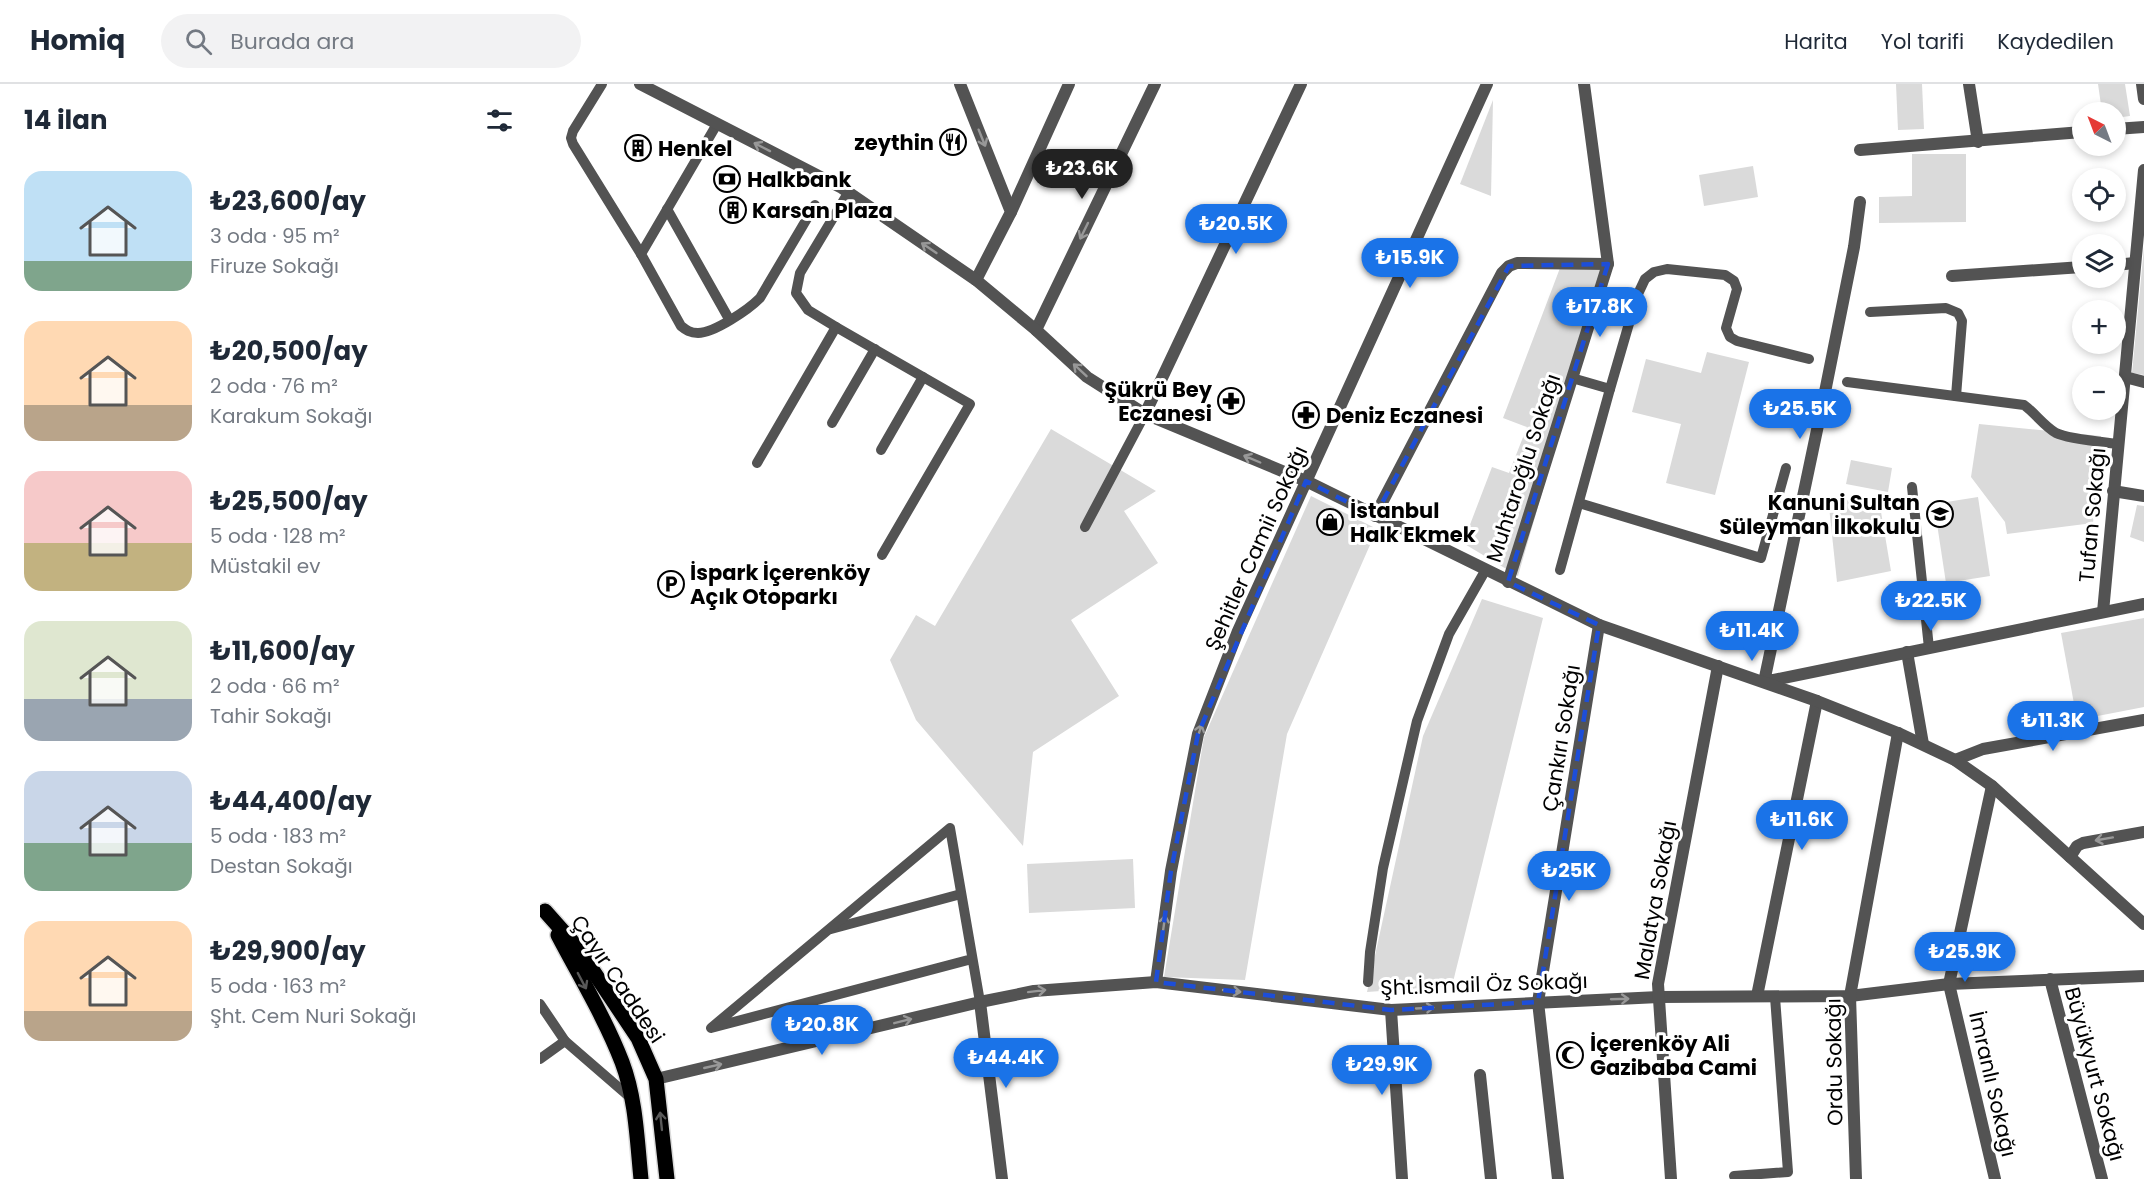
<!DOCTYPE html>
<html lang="tr">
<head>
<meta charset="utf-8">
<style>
  body { margin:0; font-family:Poppins,sans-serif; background:#f2f2f3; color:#1f2937; height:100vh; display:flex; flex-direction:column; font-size:22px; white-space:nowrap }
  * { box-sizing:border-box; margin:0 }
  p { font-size:20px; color:#747a83 }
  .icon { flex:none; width:33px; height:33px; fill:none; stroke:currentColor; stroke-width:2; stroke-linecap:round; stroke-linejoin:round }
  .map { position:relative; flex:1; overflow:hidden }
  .side { display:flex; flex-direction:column; background:#fff; width:540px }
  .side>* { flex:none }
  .needle { width:39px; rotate:318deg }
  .buttons { position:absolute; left:1532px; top:18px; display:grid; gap:12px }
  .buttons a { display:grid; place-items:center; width:54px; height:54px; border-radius:50%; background:#fff; box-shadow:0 3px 9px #0003; font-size:30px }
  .price { position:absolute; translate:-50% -51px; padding:0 14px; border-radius:21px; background:#1a73e8; color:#fff; font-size:20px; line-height:39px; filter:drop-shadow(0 2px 3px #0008) }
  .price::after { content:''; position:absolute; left:50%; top:36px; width:18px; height:14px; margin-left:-9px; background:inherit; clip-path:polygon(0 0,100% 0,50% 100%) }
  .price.active { background:#222; color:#fff }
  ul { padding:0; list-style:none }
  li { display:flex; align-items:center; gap:18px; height:150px; padding:0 24px }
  li span { display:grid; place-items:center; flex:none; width:168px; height:120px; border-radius:18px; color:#555 }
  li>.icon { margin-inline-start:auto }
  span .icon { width:72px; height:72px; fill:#fffc; stroke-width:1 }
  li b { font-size:26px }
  h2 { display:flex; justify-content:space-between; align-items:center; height:72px; padding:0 24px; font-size:26px }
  header { display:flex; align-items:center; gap:36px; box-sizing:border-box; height:84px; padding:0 30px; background:#fff; border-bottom:2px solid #e0e1e3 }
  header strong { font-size:28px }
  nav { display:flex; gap:33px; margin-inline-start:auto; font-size:21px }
  .search { width:420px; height:54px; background:#f2f2f3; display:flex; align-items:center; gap:15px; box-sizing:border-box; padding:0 21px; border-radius:33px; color:#747a83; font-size:22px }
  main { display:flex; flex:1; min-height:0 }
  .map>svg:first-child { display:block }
  .green { fill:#dadada }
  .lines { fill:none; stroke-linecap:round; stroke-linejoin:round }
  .primary-casing { stroke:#dbdbdb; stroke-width:18 }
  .service { stroke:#535353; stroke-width:10 }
  .pedestrian { stroke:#535353; stroke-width:12 }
  .minor { stroke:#535353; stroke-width:12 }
  .tertiary { stroke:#535353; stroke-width:12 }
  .primary { stroke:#000; stroke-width:15 }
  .oneway { stroke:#989898 }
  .oneway2 { stroke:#595959 }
  .marked { fill:none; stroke:#1d4ed8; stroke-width:4.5; stroke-dasharray:12 8; stroke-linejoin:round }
  .labels { text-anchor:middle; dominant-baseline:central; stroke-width:6; stroke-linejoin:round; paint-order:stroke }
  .poi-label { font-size:21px; font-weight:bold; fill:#000; stroke:#fff; text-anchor:start }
  .street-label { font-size:21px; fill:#000; stroke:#fff }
</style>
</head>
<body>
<header>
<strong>Homiq</strong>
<div class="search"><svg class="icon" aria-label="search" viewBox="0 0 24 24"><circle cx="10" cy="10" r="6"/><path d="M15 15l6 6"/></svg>Burada ara</div>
<nav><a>Harita</a><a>Yol tarifi</a><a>Kaydedilen</a></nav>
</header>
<main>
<section class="side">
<h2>14 ilan<svg class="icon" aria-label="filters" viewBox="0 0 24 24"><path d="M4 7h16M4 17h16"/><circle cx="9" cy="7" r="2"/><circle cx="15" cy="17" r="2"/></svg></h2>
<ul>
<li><span style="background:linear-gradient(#bfe0f5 75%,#7fa58c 0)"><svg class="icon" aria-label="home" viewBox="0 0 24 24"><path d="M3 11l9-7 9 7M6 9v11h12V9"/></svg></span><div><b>₺23,600/ay</b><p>3 oda · 95 m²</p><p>Firuze Sokağı</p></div></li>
<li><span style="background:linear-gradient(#ffd9b3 70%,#b9a48a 0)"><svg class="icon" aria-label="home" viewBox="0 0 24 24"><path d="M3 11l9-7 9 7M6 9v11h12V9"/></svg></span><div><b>₺20,500/ay</b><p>2 oda · 76 m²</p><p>Karakum Sokağı</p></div></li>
<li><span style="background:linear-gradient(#f6c9c9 60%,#c2b280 0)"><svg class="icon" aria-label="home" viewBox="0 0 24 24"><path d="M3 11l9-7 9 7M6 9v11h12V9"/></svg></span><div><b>₺25,500/ay</b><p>5 oda · 128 m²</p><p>Müstakil ev</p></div></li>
<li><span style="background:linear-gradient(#dfe7d0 65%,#9aa5b1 0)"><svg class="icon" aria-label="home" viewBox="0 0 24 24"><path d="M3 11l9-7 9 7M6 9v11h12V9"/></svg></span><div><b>₺11,600/ay</b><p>2 oda · 66 m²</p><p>Tahir Sokağı</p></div></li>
<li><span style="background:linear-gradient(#c9d6e8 60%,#7fa58c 0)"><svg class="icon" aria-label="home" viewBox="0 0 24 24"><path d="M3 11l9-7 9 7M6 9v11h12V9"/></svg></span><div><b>₺44,400/ay</b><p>5 oda · 183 m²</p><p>Destan Sokağı</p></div></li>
<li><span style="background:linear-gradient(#ffd9b3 75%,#b9a48a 0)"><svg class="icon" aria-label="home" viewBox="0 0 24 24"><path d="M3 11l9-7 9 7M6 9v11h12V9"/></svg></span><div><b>₺29,900/ay</b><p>5 oda · 163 m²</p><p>Şht. Cem Nuri Sokağı</p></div></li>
</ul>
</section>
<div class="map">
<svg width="1604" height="1095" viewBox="0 0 1604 1095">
  <rect width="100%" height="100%" fill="#fff"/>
  <g class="green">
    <polygon points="1356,0 1382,0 1384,45 1358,46"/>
    <polygon points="1558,0 1585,0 1590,32 1575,34 1575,28 1562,28"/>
    <polygon points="953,16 951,112 920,100"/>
    <polygon points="1372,70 1426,70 1426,138 1339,139 1339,113 1372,112"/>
    <polygon points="1213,82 1218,113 1164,122 1159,91"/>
    <polygon points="1604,163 1604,291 1592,289"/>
    <polygon points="1068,180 978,492 923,459 952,383 969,389 987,343 963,334 1020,184"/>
    <polygon points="1167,268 1209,278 1175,411 1126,399 1141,340 1092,328 1106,275 1161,289"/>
    <polygon points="1439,340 1561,352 1553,439 1467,450 1465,438 1431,393"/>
    <polygon points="511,345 616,407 584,427 618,479 531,536 579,612 493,668 483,762 376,636 350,576 376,531 395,542"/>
    <polygon points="1311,376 1352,384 1348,408 1306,400"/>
    <polygon points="771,412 837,445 747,650 705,896 624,893 664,653"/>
    <polygon points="1288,413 1340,422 1351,487 1297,498"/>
    <polygon points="1438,413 1450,492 1406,499 1394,420"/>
    <polygon points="1597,421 1604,422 1604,458 1590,453"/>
    <polygon points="942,515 1003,534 912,902 827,908 883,652"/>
    <polygon points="1604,534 1604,623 1537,636 1521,549"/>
    <polygon points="593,775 595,824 489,829 487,780"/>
  </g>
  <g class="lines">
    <defs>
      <g id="primary">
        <polyline points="5,827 37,863 98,954 116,995 127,1095"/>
        <path d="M18 851C40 893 65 934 82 978 96 1015 97 1056 101 1095"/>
      </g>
    </defs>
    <use href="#primary" class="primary-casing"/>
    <g class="service">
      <polyline points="62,0 33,47 31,54 33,60 101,170"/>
      <path d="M177 40 101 170 141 242C146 246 150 249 158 249 174 249 208 226 220 214L275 121"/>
      <polyline points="127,125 189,235"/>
      <polyline points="1330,228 1406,224 1418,229 1422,237 1416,312"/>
      <polyline points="296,243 268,226 256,209 260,189 308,109"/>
      <path d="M1307 298 1484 321C1495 329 1504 342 1516 349 1528 355 1563 358 1578 360"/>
      <polyline points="1070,305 1097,212 1105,195 1114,188 1127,185 1185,191 1194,197 1197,205 1186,244 1190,253 1197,257 1269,275"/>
      <polyline points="292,339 335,265"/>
      <polyline points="341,366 383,293"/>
      <polyline points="217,379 296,243 430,320 342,471"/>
      <polyline points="1372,403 1389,564"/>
      <polyline points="1039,419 1221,474 1246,384"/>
      <polyline points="545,443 605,330"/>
      <polyline points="1020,486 1070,305 1032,294"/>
      <polyline points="291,845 421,810"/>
      <polyline points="432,875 171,944 410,744 440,918"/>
      <polyline points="828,898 830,868 843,784 877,637 909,550 945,487"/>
      <polyline points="0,920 25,957"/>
      <polyline points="0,975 25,957 92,1015"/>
      <polyline points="1194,1092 1248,1088 1235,913"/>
    </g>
    <polyline class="pedestrian" points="1367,568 1383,660"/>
    <g class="minor">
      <polyline points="420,0 471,128 436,196"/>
      <polyline points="1429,0 1438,58"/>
      <polyline points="1602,0 1604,15"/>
      <polyline points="1575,45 1604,43"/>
      <polyline points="1320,66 1542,48"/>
      <polyline points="1320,118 1314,163 1285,308 1224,598 1604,520"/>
      <polyline points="471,128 529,0"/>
      <polyline points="1575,181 1595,179"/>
      <polyline points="1412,192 1542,183"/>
      <polyline points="496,246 615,0"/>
      <polyline points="1585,293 1604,298"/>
      <polyline points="605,330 761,0"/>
      <polyline points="1573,407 1604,412"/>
      <polyline points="835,432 962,189 969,182 977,179 1068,180"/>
      <polyline points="968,498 1068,180 1044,0"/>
      <polyline points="1563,528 1604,86"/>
      <polyline points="1415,676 1443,665 1604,636"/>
      <polyline points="1452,702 1409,900 1455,1095"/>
      <polyline points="1530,773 1537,762 1543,759 1604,748"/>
      <polyline points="1510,895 1562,1095"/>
      <polyline points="616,898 631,787 658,650 698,547 947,0"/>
      <polyline points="1217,912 1277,617"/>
      <polyline points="440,918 462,1095"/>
      <polyline points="851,926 862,1095"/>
      <polyline points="940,991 951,1095"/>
      <polyline points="116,995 440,918 494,907 616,898 851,926 1119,913 1310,912 1409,900 1604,892"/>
      <polyline points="1018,1095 998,918 1059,541"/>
      <polyline points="1131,1095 1118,900 1178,582"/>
      <polyline points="1316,1095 1310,912 1358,649"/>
    </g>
    <polyline class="tertiary" points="100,0 302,104 436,196 496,246 547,293 605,330 766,397 1059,541 1277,617 1358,649 1415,676 1452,702 1604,840"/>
    <use href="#primary" class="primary"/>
  </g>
  <defs><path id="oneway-shaft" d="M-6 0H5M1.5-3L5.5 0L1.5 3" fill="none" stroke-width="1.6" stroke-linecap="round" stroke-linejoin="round" transform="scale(1.5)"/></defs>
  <g class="oneway">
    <use href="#oneway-shaft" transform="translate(442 54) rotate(68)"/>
    <use href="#oneway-shaft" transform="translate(222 63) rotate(-153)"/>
    <use href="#oneway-shaft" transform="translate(544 147) rotate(116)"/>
    <use href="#oneway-shaft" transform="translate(389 164) rotate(-146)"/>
    <use href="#oneway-shaft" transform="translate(540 286) rotate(-137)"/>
    <use href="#oneway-shaft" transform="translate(712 375) rotate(-157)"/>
    <use href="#oneway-shaft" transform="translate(659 649) rotate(-73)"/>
    <use href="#oneway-shaft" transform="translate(1564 755) rotate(170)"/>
    <use href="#oneway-shaft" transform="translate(624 840) rotate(-82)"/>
    <use href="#oneway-shaft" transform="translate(497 907) rotate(-7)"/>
    <use href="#oneway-shaft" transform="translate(692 907) rotate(6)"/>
    <use href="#oneway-shaft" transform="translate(1080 915) rotate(-2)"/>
    <use href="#oneway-shaft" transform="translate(885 924) rotate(-3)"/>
    <use href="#oneway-shaft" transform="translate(363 937) rotate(-14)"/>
    <use href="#oneway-shaft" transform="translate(173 982) rotate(-13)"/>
  </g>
  <g class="oneway2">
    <use href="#oneway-shaft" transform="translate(42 897) rotate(62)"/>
    <use href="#oneway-shaft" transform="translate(121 1037) rotate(-96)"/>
  </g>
  <path class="marked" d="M1068 180 968 498 1059 541 998 918 851 926 616 898 631 787 658 650 766 397 835 432 969 182Z"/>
  <defs>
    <symbol id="restaurant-ring" viewBox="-11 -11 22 22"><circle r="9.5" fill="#fff" stroke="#000" stroke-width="1.5"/><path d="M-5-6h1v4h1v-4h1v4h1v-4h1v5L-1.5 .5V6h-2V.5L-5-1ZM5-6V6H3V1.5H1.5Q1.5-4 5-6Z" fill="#000"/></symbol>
    <symbol id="building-ring" viewBox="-11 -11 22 22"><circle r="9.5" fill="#fff" stroke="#000" stroke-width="1.5"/><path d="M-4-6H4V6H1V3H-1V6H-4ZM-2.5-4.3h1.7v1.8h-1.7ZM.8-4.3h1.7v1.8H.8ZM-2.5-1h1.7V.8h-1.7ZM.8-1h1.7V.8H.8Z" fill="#000"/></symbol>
    <symbol id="bank-ring" viewBox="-11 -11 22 22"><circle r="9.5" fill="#fff" stroke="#000" stroke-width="1.5"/><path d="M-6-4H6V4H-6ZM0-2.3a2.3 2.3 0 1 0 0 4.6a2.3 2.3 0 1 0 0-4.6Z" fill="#000"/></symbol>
    <symbol id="pharmacy-ring" viewBox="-11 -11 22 22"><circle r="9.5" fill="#fff" stroke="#000" stroke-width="1.5"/><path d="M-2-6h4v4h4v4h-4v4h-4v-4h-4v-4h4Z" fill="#000"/></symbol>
    <symbol id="school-ring" viewBox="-11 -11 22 22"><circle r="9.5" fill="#fff" stroke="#000" stroke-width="1.5"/><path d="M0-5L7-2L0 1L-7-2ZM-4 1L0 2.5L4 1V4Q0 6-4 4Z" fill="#000"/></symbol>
    <symbol id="shop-ring" viewBox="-11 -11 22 22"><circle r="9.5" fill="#fff" stroke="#000" stroke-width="1.5"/><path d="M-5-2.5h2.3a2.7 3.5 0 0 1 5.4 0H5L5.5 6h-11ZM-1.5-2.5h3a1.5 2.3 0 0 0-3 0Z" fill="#000"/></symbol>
    <symbol id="parking-ring" viewBox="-11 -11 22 22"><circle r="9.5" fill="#fff" stroke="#000" stroke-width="1.5"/><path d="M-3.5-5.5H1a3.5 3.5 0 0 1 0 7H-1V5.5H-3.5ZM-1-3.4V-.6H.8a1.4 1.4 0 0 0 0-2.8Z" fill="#000"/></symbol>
    <symbol id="mosque-ring" viewBox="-11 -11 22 22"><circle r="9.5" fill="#fff" stroke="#000" stroke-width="1.5"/><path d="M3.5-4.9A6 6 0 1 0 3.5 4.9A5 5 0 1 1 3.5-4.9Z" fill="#000"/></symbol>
  </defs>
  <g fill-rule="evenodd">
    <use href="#restaurant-ring" x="398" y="43" width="30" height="30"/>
    <use href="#building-ring" x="83" y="49" width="30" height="30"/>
    <use href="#bank-ring" x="172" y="80" width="30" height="30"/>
    <use href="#building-ring" x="178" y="111" width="30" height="30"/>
    <use href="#pharmacy-ring" x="676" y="302" width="30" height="30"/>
    <use href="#pharmacy-ring" x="751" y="316" width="30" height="30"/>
    <use href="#school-ring" x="1385" y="415" width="30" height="30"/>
    <use href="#shop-ring" x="775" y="423" width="30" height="30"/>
    <use href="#parking-ring" x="116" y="485" width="30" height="30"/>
    <use href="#mosque-ring" x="1015" y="956" width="30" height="30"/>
  </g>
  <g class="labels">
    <g class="poi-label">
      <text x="394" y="58" text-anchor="end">zeythin</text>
      <text x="118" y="64">Henkel</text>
      <text x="207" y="95">Halkbank</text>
      <text x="212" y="126">Karsan Plaza</text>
      <text x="672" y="305" text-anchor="end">Şükrü Bey<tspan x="672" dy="24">Eczanesi</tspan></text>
      <text x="786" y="331">Deniz Eczanesi</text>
      <text x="1380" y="418" text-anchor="end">Kanuni Sultan<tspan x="1380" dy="24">Süleyman İlkokulu</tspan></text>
      <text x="810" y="426">İstanbul<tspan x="810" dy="24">Halk Ekmek</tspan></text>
      <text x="150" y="488">İspark İçerenköy<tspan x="150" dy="24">Açık Otoparkı</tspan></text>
      <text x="1050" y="959">İçerenköy Ali<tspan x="1050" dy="24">Gazibaba Cami</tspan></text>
    </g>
    <g class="street-label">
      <text transform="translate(983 384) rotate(-72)">Muhtaroğlu Sokağı</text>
      <text transform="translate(1552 431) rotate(-85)">Tufan Sokağı</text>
      <text transform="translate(716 464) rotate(-66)">Şehitler Camii Sokağı</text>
      <text transform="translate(1021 654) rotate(-81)">Çankırı Sokağı</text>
      <text transform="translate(1115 816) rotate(-80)">Malatya Sokağı</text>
      <text transform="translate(78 895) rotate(56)">Çayır Caddesi</text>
      <text transform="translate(944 900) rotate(-2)">Şht.İsmail Öz Sokağı</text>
      <text transform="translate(1294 978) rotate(-91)">Ordu Sokağı</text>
      <text transform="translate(1555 990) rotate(75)">Büyükyurt Sokağı</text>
      <text transform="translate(1453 1000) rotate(77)">İmranlı Sokağı</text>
    </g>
  </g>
</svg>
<div class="buttons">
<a><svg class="needle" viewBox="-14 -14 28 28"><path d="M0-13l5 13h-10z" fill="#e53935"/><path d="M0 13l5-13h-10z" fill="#747a83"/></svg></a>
<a><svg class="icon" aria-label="locate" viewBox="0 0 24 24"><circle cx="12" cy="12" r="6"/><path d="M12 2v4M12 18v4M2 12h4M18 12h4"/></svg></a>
<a><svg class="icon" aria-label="layers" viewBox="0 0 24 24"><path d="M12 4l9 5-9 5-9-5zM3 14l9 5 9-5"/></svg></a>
<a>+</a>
<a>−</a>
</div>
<b class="price active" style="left:542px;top:116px">₺23.6K</b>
<b class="price" style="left:696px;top:171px">₺20.5K</b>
<b class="price" style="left:870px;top:205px">₺15.9K</b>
<b class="price" style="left:1060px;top:254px">₺17.8K</b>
<b class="price" style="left:1260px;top:356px">₺25.5K</b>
<b class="price" style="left:1391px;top:548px">₺22.5K</b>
<b class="price" style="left:1212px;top:578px">₺11.4K</b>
<b class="price" style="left:1513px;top:668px">₺11.3K</b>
<b class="price" style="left:1262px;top:767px">₺11.6K</b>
<b class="price" style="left:1029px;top:818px">₺25K</b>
<b class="price" style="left:1425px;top:899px">₺25.9K</b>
<b class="price" style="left:282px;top:972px">₺20.8K</b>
<b class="price" style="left:466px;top:1005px">₺44.4K</b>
<b class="price" style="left:842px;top:1012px">₺29.9K</b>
</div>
</main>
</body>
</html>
